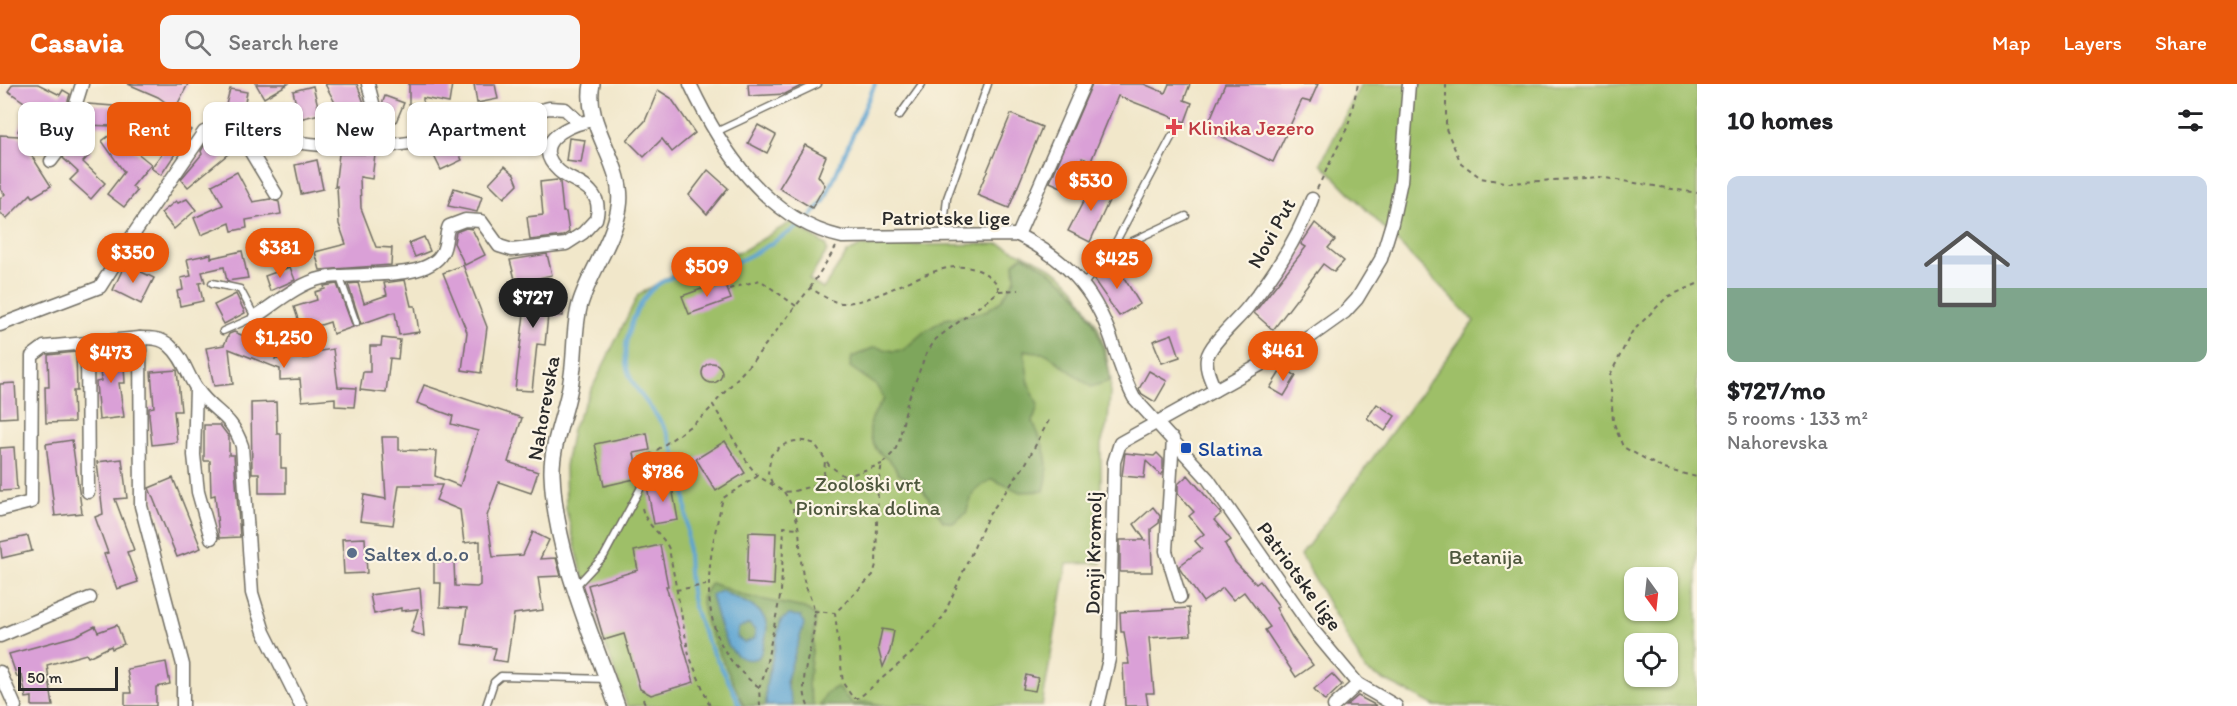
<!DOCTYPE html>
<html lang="en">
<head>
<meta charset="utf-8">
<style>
  body { margin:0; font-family:Itim,sans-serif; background:#f6f6f6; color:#202124; height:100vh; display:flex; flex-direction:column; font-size:22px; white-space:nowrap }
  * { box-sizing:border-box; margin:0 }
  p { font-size:20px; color:#757577 }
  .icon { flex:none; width:33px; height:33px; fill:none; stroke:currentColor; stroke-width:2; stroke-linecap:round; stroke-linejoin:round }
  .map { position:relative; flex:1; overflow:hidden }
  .sheet { display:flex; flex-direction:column; background:#fff; width:540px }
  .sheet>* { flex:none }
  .guide { position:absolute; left:18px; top:18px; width:570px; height:54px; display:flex; gap:12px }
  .needle { width:39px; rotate:165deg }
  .fabs { position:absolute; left:1624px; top:483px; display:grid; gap:12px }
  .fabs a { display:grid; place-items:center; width:54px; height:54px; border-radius:12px; background:#fff; box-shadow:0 2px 4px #0004; font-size:30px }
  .scale { position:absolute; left:18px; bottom:15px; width:100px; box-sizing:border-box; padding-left:6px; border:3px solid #2b2b2b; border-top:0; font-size:16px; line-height:21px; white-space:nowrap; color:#2b2b2b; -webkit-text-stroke:4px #fcf5e5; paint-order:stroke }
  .price { position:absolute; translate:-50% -51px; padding:0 14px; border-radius:21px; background:#ea580c; color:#fff; font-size:20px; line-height:39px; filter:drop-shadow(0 2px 3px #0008) }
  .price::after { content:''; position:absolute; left:50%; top:36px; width:18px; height:14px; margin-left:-9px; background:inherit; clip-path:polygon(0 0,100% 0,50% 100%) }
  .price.current { background:#222; color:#fff }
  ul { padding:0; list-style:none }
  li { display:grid; align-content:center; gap:12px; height:318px; padding:0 30px }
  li+li { border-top:2px solid #e0e0e0 }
  li span { display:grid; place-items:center; height:186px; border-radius:12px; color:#555 }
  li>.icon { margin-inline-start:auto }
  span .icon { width:108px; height:108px; fill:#fffc; stroke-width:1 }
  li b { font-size:26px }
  h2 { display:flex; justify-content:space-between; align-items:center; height:72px; padding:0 30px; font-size:26px }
  .tag { padding:0 21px; border-radius:12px; background:#fff; box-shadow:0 2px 4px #0004; font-size:21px; line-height:54px }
  .tag.current { background:#ea580c; color:#fff }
  header { display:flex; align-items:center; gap:36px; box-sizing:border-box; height:84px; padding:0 30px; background:#ea580c; color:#fff }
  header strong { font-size:28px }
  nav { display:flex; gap:33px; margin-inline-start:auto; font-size:21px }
  .search { width:420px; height:54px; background:#f6f6f6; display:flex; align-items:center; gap:15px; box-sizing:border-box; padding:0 21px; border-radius:12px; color:#757577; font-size:22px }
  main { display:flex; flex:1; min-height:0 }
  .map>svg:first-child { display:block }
  .green { fill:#9ebf68; stroke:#64754a; stroke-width:1.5; fill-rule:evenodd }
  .forest { fill:#7ea65c; stroke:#546844; stroke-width:1.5; fill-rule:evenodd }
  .water { fill:#5aa3d1; stroke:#42677e; stroke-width:1.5; fill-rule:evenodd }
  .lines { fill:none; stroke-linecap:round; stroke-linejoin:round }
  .stream { stroke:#5aa3d1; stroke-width:4 }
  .building { fill:#daa0d7 }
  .service-casing { stroke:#706d63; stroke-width:9 }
  .minor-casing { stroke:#706d63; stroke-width:15 }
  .tertiary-casing { stroke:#706d63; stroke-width:18 }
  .path { stroke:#706d63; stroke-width:2; stroke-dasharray:4.5 4.5; stroke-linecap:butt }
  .service { stroke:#fff; stroke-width:6 }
  .minor { stroke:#fff; stroke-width:12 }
  .tertiary { stroke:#fff; stroke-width:15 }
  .health-dot { fill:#e0444e; stroke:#fcf5e5; stroke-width:2 }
  .transit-dot { fill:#1a4fb4; stroke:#fcf5e5; stroke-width:2 }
  .service-dot { fill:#5c6f8a; stroke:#fcf5e5; stroke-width:2 }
  .labels { text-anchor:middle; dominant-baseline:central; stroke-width:4.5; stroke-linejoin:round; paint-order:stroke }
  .health-label { font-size:21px; fill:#be3a42; stroke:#fcf5e5; text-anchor:start }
  .street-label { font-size:21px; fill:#2b2b2b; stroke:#fcf5e5 }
  .transit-label { font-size:21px; fill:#164399; stroke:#fcf5e5; text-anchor:start }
  .park-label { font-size:21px; fill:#4e573d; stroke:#fcf5e5 }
  .service-label { font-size:21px; fill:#4e5e75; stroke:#fcf5e5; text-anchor:start }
</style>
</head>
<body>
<header>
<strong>Casavia</strong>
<div class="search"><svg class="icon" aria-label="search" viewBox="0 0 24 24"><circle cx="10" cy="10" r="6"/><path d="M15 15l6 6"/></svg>Search here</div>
<nav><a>Map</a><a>Layers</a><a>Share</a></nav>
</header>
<main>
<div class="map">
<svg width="1697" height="622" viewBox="0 0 1697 622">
  <rect width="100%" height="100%" fill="#fcf5e5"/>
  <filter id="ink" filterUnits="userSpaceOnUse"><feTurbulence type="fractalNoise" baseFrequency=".0167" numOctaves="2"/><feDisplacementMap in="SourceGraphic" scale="12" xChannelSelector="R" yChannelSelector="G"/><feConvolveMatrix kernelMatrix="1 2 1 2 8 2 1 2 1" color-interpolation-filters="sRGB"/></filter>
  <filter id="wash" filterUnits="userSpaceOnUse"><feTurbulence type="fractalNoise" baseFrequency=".008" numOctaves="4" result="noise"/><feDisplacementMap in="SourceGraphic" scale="24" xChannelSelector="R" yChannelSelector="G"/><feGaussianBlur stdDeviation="1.35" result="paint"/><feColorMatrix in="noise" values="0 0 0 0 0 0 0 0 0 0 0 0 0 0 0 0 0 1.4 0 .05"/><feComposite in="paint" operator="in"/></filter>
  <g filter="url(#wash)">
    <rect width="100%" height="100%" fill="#f1e7ca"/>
    <g class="green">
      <path d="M1361 0H1697V622H1435L1366 587 1301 471 1474 237 1321 79ZM1635 494H1668V526H1635ZM1635 560H1668V592H1635Z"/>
      <polygon points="791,138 826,161 827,167 809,196 823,205 847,169 860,162 1000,160 1043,179 1063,192 1076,206 1098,243 1106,268 1111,296 1108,338 1101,360 1101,479 1067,480 1042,622 627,622 587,509 566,425 565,382 572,345 638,211 680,186 744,166"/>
    </g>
    <g class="forest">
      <path d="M1023 172C1083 201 1098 234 1110 297L1091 303 1047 270 1024 266 1029 300 1038 321 1033 338C1044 361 1052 382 1044 407L1020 408 992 395 974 407 966 429 953 439 943 437 920 401 898 390C890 371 886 378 877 366 863 346 871 332 884 315L876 301 850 283 852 273 875 263 893 267 903 266 925 247 945 235 984 228 1001 217 1015 195 1014 179Z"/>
      <path d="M711 499 745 512 804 524 816 532 808 602 814 622H793C786 607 787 605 788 589 790 573 783 552 781 536L766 602V622H744L706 540 701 514ZM722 507C741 518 772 523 766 551 764 559 763 567 758 574L728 561 715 525Z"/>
      <circle cx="746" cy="549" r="10"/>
      <polygon points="837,603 853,620 868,618 886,622 820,622 826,609"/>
    </g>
    <g class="water">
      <path d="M722 507C741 519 772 523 766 551 764 559 763 567 758 574 726 585 717 532 711 511ZM749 540 755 546V554L744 559 737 553 738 544Z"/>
      <polygon points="789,531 801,532 804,540 786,598 793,622 766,622 766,602 781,536"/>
    </g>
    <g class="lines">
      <g class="stream">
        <polyline points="808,136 824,117 875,0"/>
        <path d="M740 622C726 586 702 557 693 519 683 471 693 422 677 375 674 365 670 354 665 345 654 324 629 303 626 279 623 257 633 228 647 211 669 182 714 189 743 175 763 166 783 152 802 140"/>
      </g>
    </g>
    <g id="blocks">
      <g class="building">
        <polygon points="13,0 38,0 60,11 63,6 70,10 64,31 44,22 34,43 49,59 40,68 18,47 30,22 8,7"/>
        <polygon points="128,0 188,0 175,25 158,13"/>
        <polygon points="256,0 288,0 264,14"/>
        <polygon points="325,0 357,0 365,22 373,29 348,43"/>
        <polygon points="409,0 452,0 449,19 423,14 423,20 409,20"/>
        <polygon points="474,0 495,0 498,15 477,19"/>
        <polygon points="748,0 803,0 803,1 785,10 749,12"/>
        <polygon points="1092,0 1144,0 1165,9 1169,0 1190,0 1184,16 1192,19 1185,38 1118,12 1091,77 1082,74 1068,106 1050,98"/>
        <polygon points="1225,0 1318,0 1310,18 1302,16 1273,78 1206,45"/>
        <polygon points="313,2 320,30 299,35 293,7"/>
        <polygon points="230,5 247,8 242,32 224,28"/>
        <polygon points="658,6 671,14 695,49 672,68 662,55 644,73 627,56 645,37"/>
        <polygon points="385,12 404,19 396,38 378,31"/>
        <polygon points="88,20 113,22 111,42 86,41"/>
        <polygon points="1011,30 1042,43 1009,124 977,111"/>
        <polygon points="173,34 191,46 161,91 151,84 169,60 159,53"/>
        <polygon points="542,34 543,52 516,53 515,42"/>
        <polygon points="758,41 776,51 767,69 748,59"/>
        <polygon points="121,43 134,61 130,63 151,80 132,103 137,107 124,123 107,110 124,88 102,57"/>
        <polygon points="497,47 502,58 482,62 479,52"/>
        <polygon points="0,51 19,52 51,102 33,113 31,110 6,135 0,128 0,115 5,110 0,105"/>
        <polygon points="74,54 91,69 83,78 105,99 91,115 70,96 78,88 63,74"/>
        <polygon points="215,54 225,56 233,66 188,103 181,95 202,70 201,67 204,62"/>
        <polygon points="569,54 585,56 581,79 566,77"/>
        <polygon points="454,58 462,76 441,86 431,66"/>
        <polygon points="805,61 826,72 818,92 825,101 812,124 779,104"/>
        <polygon points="339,70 375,70 372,95 360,93 361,124 376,163 392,164 391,181 320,186 315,168 346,160 339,140 337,102 335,103"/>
        <polygon points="317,76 323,105 301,110 295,81"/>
        <polygon points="505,82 514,90 518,100 504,114 489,99"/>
        <polygon points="708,86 728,104 707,130 689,111"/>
        <polygon points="237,88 253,118 270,115 279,118 281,130 246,136 247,144 232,147 230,139 201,151 194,134 223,121 212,101"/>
        <polygon points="557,96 560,98 563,128 566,128 569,148 563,152 530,156 527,133 543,131 540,98"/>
        <polygon points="1094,97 1113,108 1090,158 1068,147"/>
        <polygon points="454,104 482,113 477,128 448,122"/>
        <polygon points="187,115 196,126 174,145 161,129 176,117 178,119"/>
        <polygon points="1315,139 1335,156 1328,164 1344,177 1334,188 1323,180 1273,246 1254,229 1306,163 1301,160"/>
        <polygon points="466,144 472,145 485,171 465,181 454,159 456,148"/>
        <polygon points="424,153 430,167 415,173 409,159"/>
        <polygon points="242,167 248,194 227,197 224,183 202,188 205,198 199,199 203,217 180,222 177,207 183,206 181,194 191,192 187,175 211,170 211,174"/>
        <polygon points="547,170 552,191 516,199 510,176"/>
        <polygon points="1115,179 1140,220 1119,232 1094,196"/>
        <polygon points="125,180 154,194 141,220 113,206"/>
        <polygon points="463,181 487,243 481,289 462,286 467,248 443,189"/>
        <polygon points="290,183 295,196 270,207 265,192"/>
        <polygon points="405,196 411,222 415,222 419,248 399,251 395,228 361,240 348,200 358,199 364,219 387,211 384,199"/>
        <polygon points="724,197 731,215 689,230 682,212"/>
        <polygon points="337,200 353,243 333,250 330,238 302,247 294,223 317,216 315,208 325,205 324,202"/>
        <polygon points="506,206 564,209 563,232 548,231 545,261 537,260 532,307 515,306 525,221 511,224"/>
        <polygon points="236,210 245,229 224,240 214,221"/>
        <polygon points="234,248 279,266 275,275 308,274 307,269 333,265 338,303 356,304 354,323 335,322 335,314 302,317 300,295 280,296 280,285 229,265 233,300 214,302 206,264 224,261 229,250"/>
        <polygon points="1172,250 1180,273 1162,279 1153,257"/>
        <polygon points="382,254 400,256 398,275 390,274 386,309 360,306 363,288 370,288 370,262 381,262"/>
        <polygon points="123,264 125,299 119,299 124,333 99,336 96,298 101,297 99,266"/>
        <polygon points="76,268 77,307 73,307 74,338 46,339 45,303 49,303 48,271"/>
        <circle cx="712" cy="289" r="10"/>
        <polygon points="1283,283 1296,292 1284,312 1270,304"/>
        <polygon points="177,286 181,327 174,327 177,358 152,361 149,331 149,324 154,323 151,288"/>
        <polygon points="1149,287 1167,297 1155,318 1142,310 1139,305"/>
        <polygon points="15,299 17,333 0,334 0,300"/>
        <polygon points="424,301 522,334 508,378 538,388 531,409 499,398 487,432 493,473 523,471 533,448 549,456 540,475 556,474 561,492 538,493 543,526 514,530 507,578 493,576 496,564 462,560 467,524 440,523 441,499 434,499 434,478 454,478 455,502 477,503 480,501 480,457 464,459 460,426 436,416 442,401 399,401 393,441 360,437 364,411 386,415 382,353 399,353 399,366 437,367 435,392 460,402 478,347 451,340 453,332 417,319"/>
        <polygon points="276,318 277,350 281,350 281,384 286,384 286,409 259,409 259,389 252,389 251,319"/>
        <polygon points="1377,320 1395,332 1385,347 1367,334"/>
        <polygon points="204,341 220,341 229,353 229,371 234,371 240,453 219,454 215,411 211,412 210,377 204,377"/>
        <polygon points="647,349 650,366 634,369 639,394 604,402 595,360"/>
        <polygon points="72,356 82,429 55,432 46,360"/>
        <polygon points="725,357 745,389 716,407 696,375"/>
        <polygon points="14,363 17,406 0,407 0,364"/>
        <polygon points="1125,369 1154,372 1157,369 1163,375 1163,389 1161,391 1146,377 1144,394 1122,392"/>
        <polygon points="122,375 127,414 115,415 134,466 127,468 138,498 117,505 104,470 108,469 95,433 103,430 97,378"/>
        <polygon points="1188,391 1221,430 1214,436 1231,456 1225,460 1235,478 1256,500 1260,497 1279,522 1276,524 1292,553 1313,581 1296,593 1265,546 1270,543 1244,508 1233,516 1223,504 1203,518 1181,487 1179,482 1202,465 1195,457 1204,450 1189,432 1194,428 1178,410 1178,400"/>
        <polygon points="173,394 201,464 177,473 149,404"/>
        <polygon points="671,397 678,436 654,440 647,402"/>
        <polygon points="1153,423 1160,432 1159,439 1151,445 1152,488 1120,488 1120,456 1145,456 1134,440"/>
        <polygon points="749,448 776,449 774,501 747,499"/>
        <polygon points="28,452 32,467 2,474 0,458"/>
        <polygon points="365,454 367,489 344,490 342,455"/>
        <polygon points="660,461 668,502 666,502 694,598 651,611 640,605 624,550 604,556 588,501 638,486 634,467"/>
        <polygon points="420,504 424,552 411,548 418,525 401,527 401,524 374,530 370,511"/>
        <polygon points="1189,524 1191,551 1149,554 1154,609 1146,609 1148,622 1125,622 1123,580 1129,580 1124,548 1121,548 1120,528"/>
        <polygon points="117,541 124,560 112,565 111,562 88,573 86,570 47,581 53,622 32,622 32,613 26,614 22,591 17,593 9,570 75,552 95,542 98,548"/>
        <polygon points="882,545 894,547 890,567 883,583 878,564"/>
        <polygon points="166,578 170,600 156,603 156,622 125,622 125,609 131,609 127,585"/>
        <polygon points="1332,590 1342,601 1325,617 1314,605"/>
        <polygon points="1026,591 1038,594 1035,607 1023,605"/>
        <polygon points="1358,612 1377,622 1346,622"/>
      </g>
    </g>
  </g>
  <g filter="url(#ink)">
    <use href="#blocks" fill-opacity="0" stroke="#706d63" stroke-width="1.5"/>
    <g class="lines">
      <defs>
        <g id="service">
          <polyline points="899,32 922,0"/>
          <polyline points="716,48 818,0"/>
          <polyline points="943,151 947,114 988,0"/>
          <polyline points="1111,167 1186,132"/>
          <polyline points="339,191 356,239"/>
          <polyline points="212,199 240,205 255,233 223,247"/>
          <polyline points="1083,201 1111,167 1172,52"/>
          <polyline points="576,502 604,472 653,381 651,373"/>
          <polyline points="486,622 494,598 501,592 607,595"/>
        </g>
        <g id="minor">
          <polyline points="368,0 373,19"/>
          <path d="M690 0C721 66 767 136 842 153L1018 151C1065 175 1093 203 1111 254 1118 275 1124 295 1134 314L1208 395 1313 546 1358 600 1396 622"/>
          <polyline points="240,50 276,110"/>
          <polyline points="51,77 63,61 82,0"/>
          <polyline points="1018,151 1084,0"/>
          <path d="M255 233C276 219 299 199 323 194 351 187 426 199 442 169 447 160 445 151 449 142L465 136 481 137 499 162 512 166 566 160 583 149 596 135C599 125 598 115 591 108 583 98 569 96 559 87 530 60 564 43 588 37"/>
          <path d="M0 241 100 203 133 151 204 48 213 45C268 55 323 65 378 62 433 60 496 37 549 24L565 25 580 39"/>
          <polyline points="140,254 141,422 183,581 183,622"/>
          <polyline points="87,259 88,408"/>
          <polyline points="196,304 194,371 198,408 211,454"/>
          <path d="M1215 306C1211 296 1205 285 1207 274 1210 259 1238 236 1248 223 1274 191 1298 154 1312 115"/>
          <polyline points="1173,355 1166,467 1180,513"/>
          <path d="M0 426 31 418 32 272 44 263 140 254C151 254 162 254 170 262 184 274 187 291 197 305 214 330 231 329 242 362L252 509 264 548 301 622"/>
          <polyline points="0,552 90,514"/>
          <polyline points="0,588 15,622"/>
          <polyline points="1098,622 1109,575 1114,378 1120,359 1310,253 1345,228 1357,215 1381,175 1392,139 1401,97 1409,0"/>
          <polyline points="1334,622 1358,600"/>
        </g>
        <path id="tertiary" d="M592 0C583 42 626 81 619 123 614 157 590 187 580 220 573 244 576 272 571 297 567 327 551 359 552 390 555 470 591 548 617 622"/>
      </defs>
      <use href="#service" class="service-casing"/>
      <use href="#minor" class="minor-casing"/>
      <use href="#tertiary" class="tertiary-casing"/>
      <g class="path">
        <polyline points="1446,0 1446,45 1461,79 1481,94 1509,99 1599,93 1697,109"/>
        <polyline points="374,30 377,51"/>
        <polyline points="1317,105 1348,42 1358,0"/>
        <polyline points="1697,200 1667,213 1632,248 1610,291 1613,337 1623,363 1664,385 1697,393"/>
        <polyline points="810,204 836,163"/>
        <polyline points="729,205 760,196 796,222"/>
        <polyline points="999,207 1018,206"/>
        <polyline points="657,366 700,335 713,322"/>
        <path d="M758 392 723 414C706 482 692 556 759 603"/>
        <polyline points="845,393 882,380"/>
        <path d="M772 399 768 389 771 371C783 358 798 353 815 360L829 381 845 393 794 407 784 408 776 403 758 392 749 381 713 321 752 278 810 204C821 210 831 219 844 219 890 218 948 160 990 193 995 197 999 201 998 208L936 255 926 270 907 319 899 358 894 368 882 380 878 400 876 481 873 491 835 529 843 599 853 614H859L913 568 943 533 988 432 1025 381 1050 334"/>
        <polyline points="818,399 824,389 825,377"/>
        <path d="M784 408C805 441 797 456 803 492 805 504 812 515 814 527 818 560 795 589 808 622"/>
        <path d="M642 424C646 442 662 449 669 465L689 571 710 622"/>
        <polyline points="676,506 706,501"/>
        <polyline points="814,527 835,529"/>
        <polyline points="643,615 646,622"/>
        <polyline points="760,622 759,603 764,592 781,508 784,443 800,444"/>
      </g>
      <use href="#service" class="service"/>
      <use href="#minor" class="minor"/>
      <use href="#tertiary" class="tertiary"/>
    </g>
  </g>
  <path class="health-dot" d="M1171 34h6v6h6v6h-6v6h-6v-6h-6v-6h6z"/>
  <rect class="transit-dot" x="1180" y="358" width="12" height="12" rx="3"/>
  <circle class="service-dot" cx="352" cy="469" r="6"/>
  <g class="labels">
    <g class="health-label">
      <text x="1188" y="43">Klinika Jezero</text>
    </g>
    <g class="street-label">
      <text x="946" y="133">Patriotske lige</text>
      <text transform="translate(1271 149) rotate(-61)">Novi Put</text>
      <text transform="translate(543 324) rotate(-80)">Nahorevska</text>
      <text transform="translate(1093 469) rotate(-89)">Donji Kromolj</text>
      <text transform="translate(1300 492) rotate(54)">Patriotske lige</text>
    </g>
    <g class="transit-label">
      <text x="1198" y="364">Slatina</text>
    </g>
    <g class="park-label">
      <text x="868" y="399">Zoološki vrt<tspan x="868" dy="24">Pionirska dolina</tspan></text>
      <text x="1486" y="472">Betanija</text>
    </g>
    <g class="service-label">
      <text x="364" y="469">Saltex d.o.o</text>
    </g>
  </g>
</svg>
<div class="fabs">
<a><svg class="needle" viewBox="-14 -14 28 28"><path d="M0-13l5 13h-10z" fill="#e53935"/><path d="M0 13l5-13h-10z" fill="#757577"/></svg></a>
<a><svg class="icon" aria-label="locate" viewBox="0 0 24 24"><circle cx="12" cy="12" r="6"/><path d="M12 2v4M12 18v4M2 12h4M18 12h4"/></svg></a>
</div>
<div class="scale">50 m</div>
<b class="price" style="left:1091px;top:128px">$530</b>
<b class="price" style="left:280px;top:195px">$381</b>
<b class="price" style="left:133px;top:200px">$350</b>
<b class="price" style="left:1117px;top:206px">$425</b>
<b class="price" style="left:707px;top:214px">$509</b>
<b class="price current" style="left:533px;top:245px">$727</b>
<b class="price" style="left:284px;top:285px">$1,250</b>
<b class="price" style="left:1283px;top:298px">$461</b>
<b class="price" style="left:111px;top:300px">$473</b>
<b class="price" style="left:663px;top:419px">$786</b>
<div class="guide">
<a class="tag">Buy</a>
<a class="tag current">Rent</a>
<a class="tag">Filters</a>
<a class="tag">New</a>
<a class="tag">Apartment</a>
</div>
</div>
<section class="sheet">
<h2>10 homes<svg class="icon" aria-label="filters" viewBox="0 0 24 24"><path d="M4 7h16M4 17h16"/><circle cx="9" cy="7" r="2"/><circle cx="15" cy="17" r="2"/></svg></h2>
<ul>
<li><span style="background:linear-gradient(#c9d6e8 60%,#7fa58c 0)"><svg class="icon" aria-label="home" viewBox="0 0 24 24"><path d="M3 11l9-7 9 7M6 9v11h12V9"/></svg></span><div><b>$727/mo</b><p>5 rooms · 133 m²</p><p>Nahorevska</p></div></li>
</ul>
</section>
</main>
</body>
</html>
